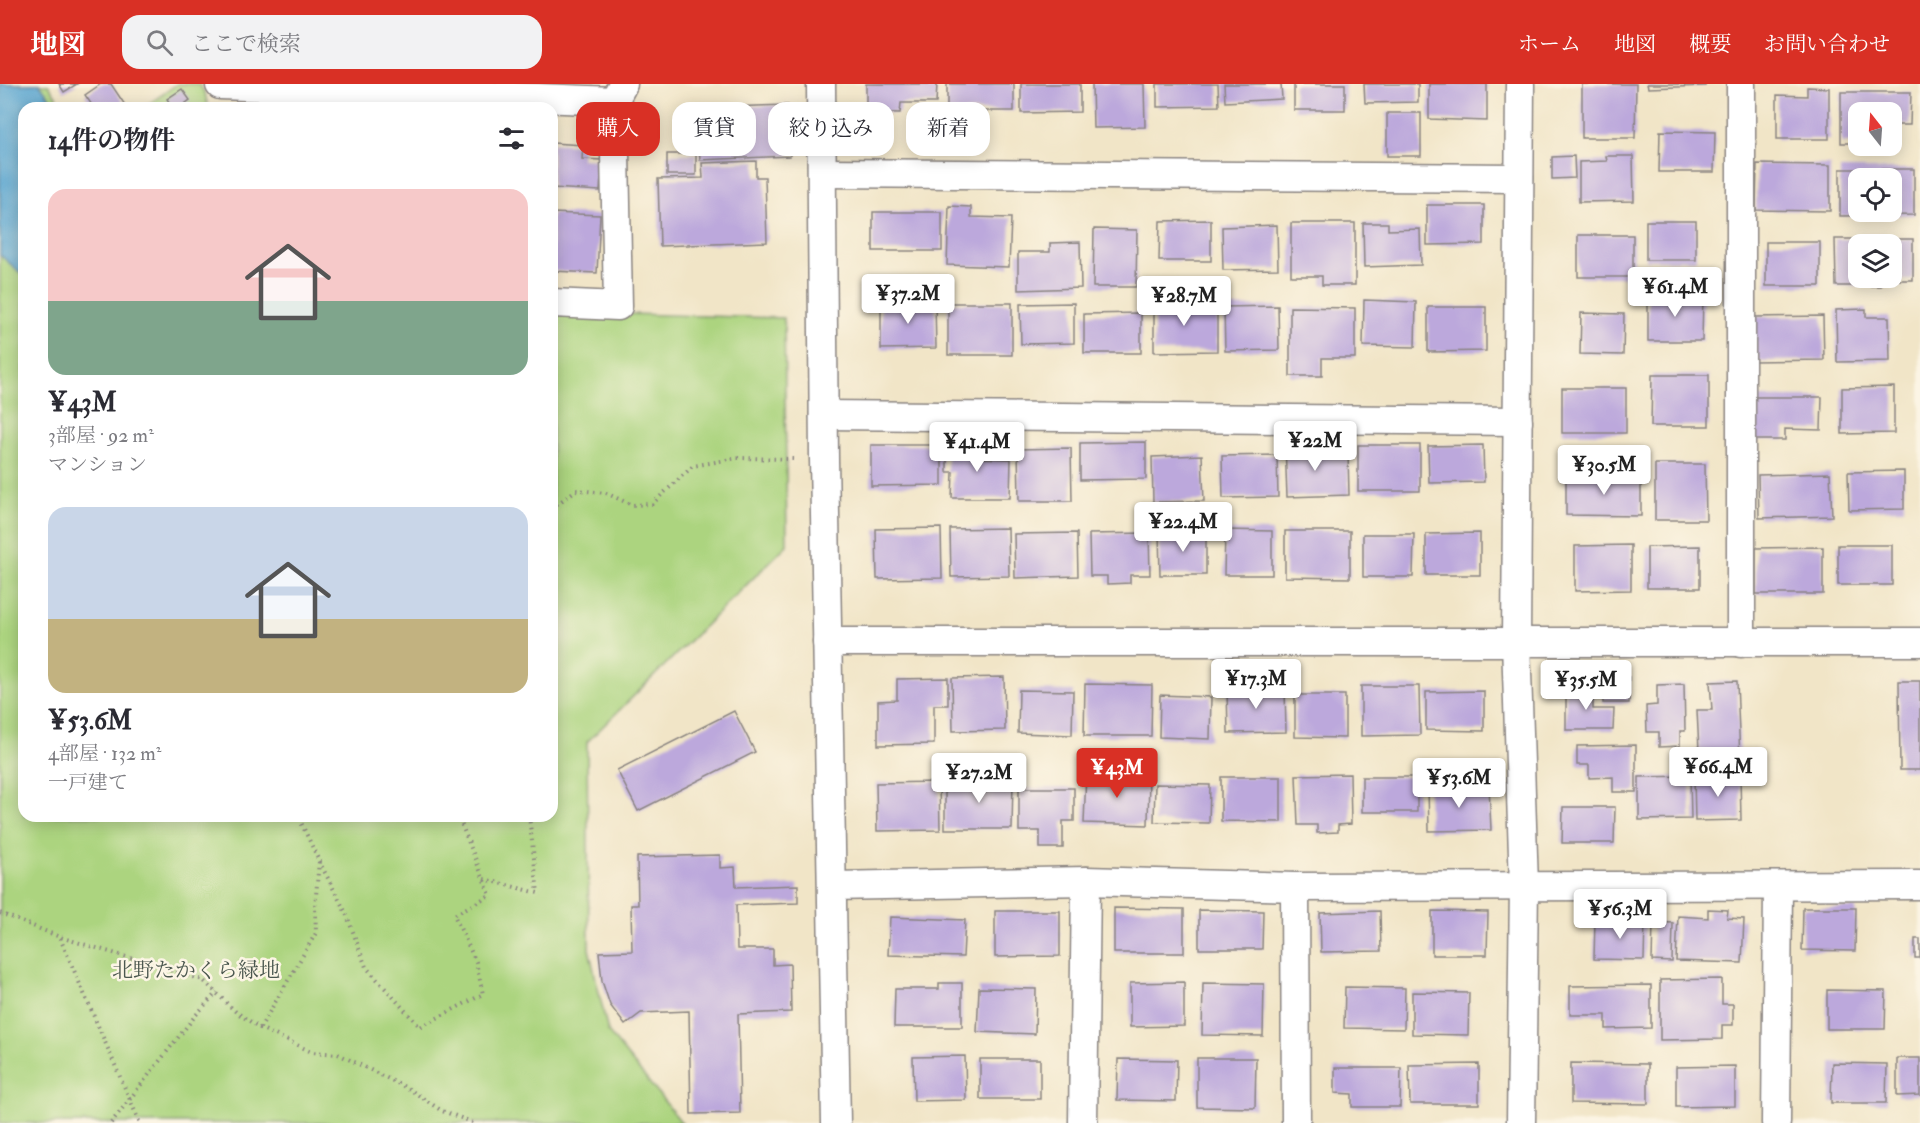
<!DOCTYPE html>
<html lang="ja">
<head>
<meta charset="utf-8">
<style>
  body { margin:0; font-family:"IM FELL Double Pica","Noto Serif JP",serif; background:#f2f2f3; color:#2b2b33; height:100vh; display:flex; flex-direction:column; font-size:22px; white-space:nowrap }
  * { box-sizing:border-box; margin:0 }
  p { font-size:20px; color:#7c7c81 }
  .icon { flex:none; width:33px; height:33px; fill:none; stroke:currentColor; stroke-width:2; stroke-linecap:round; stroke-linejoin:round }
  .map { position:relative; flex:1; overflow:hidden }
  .side { position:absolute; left:18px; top:18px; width:540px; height:720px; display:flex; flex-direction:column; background:#fff; border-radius:18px; box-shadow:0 3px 15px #0003 }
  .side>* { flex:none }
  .top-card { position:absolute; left:576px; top:18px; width:570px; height:54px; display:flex; gap:12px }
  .needle { width:39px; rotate:343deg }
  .fabs { position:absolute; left:1848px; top:18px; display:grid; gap:12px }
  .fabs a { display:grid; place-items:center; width:54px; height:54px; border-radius:12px; background:#fff; box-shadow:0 3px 15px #0003; font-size:30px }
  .price { position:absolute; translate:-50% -51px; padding:0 14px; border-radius:6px; background:#fff; color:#222; font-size:20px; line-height:39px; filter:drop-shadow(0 2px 3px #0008) }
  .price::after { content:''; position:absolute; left:50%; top:36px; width:18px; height:14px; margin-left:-9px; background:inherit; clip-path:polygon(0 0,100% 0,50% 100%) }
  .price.selected { background:#d93025; color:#fff }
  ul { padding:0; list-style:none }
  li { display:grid; align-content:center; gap:12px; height:318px; padding:0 30px }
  li span { display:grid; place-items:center; height:186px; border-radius:18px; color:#555 }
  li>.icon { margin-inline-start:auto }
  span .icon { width:108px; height:108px; fill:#fffc; stroke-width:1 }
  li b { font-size:26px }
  h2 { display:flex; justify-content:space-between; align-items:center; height:72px; padding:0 30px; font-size:26px }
  .chip { padding:0 21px; border-radius:18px; background:#fff; box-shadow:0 3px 15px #0003; font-size:21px; line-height:54px }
  .chip.selected { background:#d93025; color:#fff }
  header { display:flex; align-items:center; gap:36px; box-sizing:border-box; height:84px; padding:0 30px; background:#d93025; color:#fff }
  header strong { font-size:28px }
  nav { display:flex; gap:33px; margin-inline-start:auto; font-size:21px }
  .search { width:420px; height:54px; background:#f2f2f3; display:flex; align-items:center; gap:15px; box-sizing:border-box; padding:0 21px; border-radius:18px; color:#7c7c81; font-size:22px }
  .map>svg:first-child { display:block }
  .green { fill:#acd47f; stroke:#677b5d; stroke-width:1.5 }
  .water { fill:#57a4d0; stroke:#3c6386; stroke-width:1.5 }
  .building { fill:#bca8dc; fill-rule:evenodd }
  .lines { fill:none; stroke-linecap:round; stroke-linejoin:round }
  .minor-casing { stroke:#8a8481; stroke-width:31 }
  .path { stroke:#8a8481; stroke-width:4; stroke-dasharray:1.5 4.5; stroke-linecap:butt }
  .minor { stroke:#fff; stroke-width:28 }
  .labels { text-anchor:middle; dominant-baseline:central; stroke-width:5; stroke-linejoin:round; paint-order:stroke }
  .park-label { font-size:21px; fill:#4b574f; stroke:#fcf5e5 }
</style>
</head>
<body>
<header>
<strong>地図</strong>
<div class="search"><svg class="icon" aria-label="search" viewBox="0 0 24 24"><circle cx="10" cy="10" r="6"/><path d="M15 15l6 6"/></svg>ここで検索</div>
<nav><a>ホーム</a><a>地図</a><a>概要</a><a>お問い合わせ</a></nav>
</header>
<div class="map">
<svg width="1920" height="1039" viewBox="0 0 1920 1039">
  <rect width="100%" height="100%" fill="#fcf5e5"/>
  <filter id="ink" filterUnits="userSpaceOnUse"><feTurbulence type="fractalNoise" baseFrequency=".0167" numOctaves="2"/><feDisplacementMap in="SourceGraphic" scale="12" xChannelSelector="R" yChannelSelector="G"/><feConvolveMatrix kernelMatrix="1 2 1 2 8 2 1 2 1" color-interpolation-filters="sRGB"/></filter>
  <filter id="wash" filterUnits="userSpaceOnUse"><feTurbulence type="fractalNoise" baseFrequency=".008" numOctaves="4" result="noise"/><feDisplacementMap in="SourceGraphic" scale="24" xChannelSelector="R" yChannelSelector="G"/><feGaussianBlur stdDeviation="1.35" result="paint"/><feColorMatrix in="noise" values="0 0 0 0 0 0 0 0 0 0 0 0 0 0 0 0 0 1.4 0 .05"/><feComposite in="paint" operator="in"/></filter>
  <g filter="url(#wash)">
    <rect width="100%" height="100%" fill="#f1e5c7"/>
    <g class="green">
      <polygon points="0,0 48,0 64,24 24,24 24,732 552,732 552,228 784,234 787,461 587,658 589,865 608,948 682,1039 0,1039"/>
      <polygon points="177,0 199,0 205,9 208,24 143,24"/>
    </g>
    <polygon class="water" points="0,0 40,0 57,24 24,24 24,192 0,171"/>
    <g id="blocks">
      <g class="building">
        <polygon points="59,0 77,0 64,8"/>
        <polygon points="101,0 111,0 127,24 94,24 85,11"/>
        <polygon points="866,0 937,0 936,19 901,19 900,29 866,28"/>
        <rect x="947" y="0" width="67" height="27"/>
        <polygon points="1021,0 1080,0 1080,28 1021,29"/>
        <polygon points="1092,0 1144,0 1145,43 1093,44"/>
        <polygon points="1157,0 1218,0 1219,22 1157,23"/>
        <polygon points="1224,0 1281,0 1282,15 1225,18"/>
        <rect x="1294" y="0" width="51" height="26"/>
        <polygon points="1364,0 1418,0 1418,18 1365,19"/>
        <polygon points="1429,0 1487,0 1487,37 1429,35"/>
        <polygon points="1582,0 1636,0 1635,54 1582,54"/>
        <polygon points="1647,0 1705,0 1705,2 1648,4"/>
        <polygon points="1807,3 1829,4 1829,55 1777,55 1777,11 1807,12"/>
        <polygon points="182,5 190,16 179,24 173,24 167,15"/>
        <polygon points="1841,8 1911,8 1910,41 1895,41 1895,59 1892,59 1892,28 1858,28 1858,59 1841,59"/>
        <polygon points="788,21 790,72 700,76 698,50 729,49 728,23"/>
        <rect x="1387" y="29" width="34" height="43"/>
        <polygon points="1660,47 1715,48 1714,88 1659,88"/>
        <polygon points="552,59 583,61 582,75 602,76 600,107 552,104"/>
        <rect x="667" y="70" width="29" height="21"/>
        <polygon points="1574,72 1575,94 1552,95 1552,73"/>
        <polygon points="1606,72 1633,72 1634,117 1579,118 1579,78 1607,77"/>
        <polygon points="756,77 756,93 765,93 767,158 660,162 658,95 703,94 702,79"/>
        <polygon points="1757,80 1830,81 1830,127 1756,126"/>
        <path d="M1840 85H1914V131L1840 132ZM1858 94H1892V128H1858Z"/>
        <polygon points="1427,121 1484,121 1484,160 1427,161"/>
        <polygon points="949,122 971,123 971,133 1011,134 1009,183 947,181"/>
        <rect x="873" y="128" width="69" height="39"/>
        <polygon points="552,129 600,131 597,189 552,187"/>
        <polygon points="1211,136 1211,177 1159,177 1160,137"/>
        <rect x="1646" y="137" width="50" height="39"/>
        <polygon points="1291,139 1355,139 1355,201 1322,201 1322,192 1291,192"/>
        <polygon points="1363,139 1388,139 1388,146 1420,145 1421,181 1364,183"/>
        <polygon points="1277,141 1278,185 1223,186 1222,143"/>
        <polygon points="1094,145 1137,146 1136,203 1093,203"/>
        <rect x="1578" y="151" width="55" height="42"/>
        <path d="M1835 155H1913V196H1881V202H1836ZM1858 160H1892V194H1858Z"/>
        <polygon points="1080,158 1081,204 1018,206 1018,168 1050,168 1050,159"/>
        <rect x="1766" y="158" width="54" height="44"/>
        <polygon points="1648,211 1703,211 1702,257 1648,257"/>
        <polygon points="1364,216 1416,218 1415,263 1363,262"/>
        <polygon points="881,217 935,217 936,264 881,265"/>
        <polygon points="1202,217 1202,226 1217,226 1217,267 1154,268 1154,218"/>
        <rect x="948" y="219" width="64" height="52"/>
        <polygon points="1074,219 1074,259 1021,260 1020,220"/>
        <polygon points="1278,222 1279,266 1225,267 1224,223"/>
        <polygon points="1290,223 1355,224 1355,274 1322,274 1322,292 1290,292"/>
        <polygon points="1428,223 1486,223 1486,267 1428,268"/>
        <polygon points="1866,225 1866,233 1889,233 1890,277 1837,278 1836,226"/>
        <polygon points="1141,229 1141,269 1084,269 1084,230"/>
        <polygon points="1581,229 1624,230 1623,271 1580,270"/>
        <polygon points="1823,232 1824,276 1754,277 1754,233"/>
        <polygon points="1652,291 1709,291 1709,342 1651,342"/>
        <polygon points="1894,303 1894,349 1842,350 1842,304"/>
        <rect x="1562" y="304" width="64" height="45"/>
        <polygon points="1752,313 1822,313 1821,346 1785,345 1785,356 1752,356"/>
        <polygon points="947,357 975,358 975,374 1011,375 1010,414 952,414 953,388 947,388"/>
        <polygon points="1146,358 1146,395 1080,396 1080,359"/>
        <polygon points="1318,358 1318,370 1348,369 1349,411 1287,413 1285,359"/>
        <polygon points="871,361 942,361 942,401 871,402"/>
        <rect x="1358" y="361" width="62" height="46"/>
        <polygon points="1483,361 1484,398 1429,399 1428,362"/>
        <polygon points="1071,364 1072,417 1019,417 1018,365"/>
        <polygon points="1202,371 1204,417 1153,418 1152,373"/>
        <polygon points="1277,371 1278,413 1223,414 1222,372"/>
        <polygon points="1655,380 1705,380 1706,436 1655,436"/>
        <polygon points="1904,387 1904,425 1849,426 1848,388"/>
        <polygon points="1830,389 1832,432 1759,434 1758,391"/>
        <polygon points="1566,392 1641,392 1641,432 1566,431"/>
        <polygon points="941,444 942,494 877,495 876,445"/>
        <polygon points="1008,444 1009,492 951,493 950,445"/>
        <polygon points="1225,446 1272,447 1272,491 1224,491"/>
        <polygon points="1206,447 1206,491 1160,491 1159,448"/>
        <polygon points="1285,447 1350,447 1350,494 1285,493"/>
        <polygon points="1077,449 1078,492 1015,494 1014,450"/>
        <polygon points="1149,449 1150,491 1130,491 1130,499 1107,500 1107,492 1090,492 1089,450"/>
        <polygon points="1480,449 1480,491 1426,491 1426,450"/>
        <polygon points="1363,450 1414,450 1413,493 1363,493"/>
        <polygon points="1631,461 1631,506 1575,507 1575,462"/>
        <rect x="1838" y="461" width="54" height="40"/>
        <polygon points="1700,462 1700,504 1647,504 1647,463"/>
        <polygon points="1823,463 1823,510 1756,510 1756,464"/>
        <polygon points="1004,593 1005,646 953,647 952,594"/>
        <polygon points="1629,593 1629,619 1603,619 1603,594"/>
        <polygon points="948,594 948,621 934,621 934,660 878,661 878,617 897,616 897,595"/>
        <polygon points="1737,597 1740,676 1713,677 1713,667 1699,667 1697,626 1712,626 1710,598"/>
        <polygon points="1899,597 1920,597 1920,686 1900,686"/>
        <polygon points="1085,600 1152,601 1151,652 1084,652"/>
        <polygon points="1684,600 1685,647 1680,647 1680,662 1659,663 1659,648 1647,648 1646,622 1657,621 1657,601"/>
        <polygon points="1361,602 1419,602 1420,651 1361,652"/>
        <polygon points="1566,603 1593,603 1593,625 1614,625 1613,646 1566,646"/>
        <polygon points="1227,604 1285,604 1286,648 1228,649"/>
        <polygon points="1019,606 1073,607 1072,651 1018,649"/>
        <polygon points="1484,607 1484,647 1426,646 1426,608"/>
        <polygon points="1160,611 1211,613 1210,655 1159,653"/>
        <polygon points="1295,611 1345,611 1345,654 1295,653"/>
        <polygon points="734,627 755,668 638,727 617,686"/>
        <polygon points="1636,661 1636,708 1613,708 1613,693 1589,694 1589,681 1577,681 1577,662"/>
        <polygon points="1086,689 1149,691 1148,741 1084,739"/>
        <polygon points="1350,690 1351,740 1338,741 1338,748 1317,749 1317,741 1298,741 1296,691"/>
        <polygon points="1740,691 1741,736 1695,737 1694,692"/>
        <polygon points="1690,692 1691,735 1639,736 1639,693"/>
        <polygon points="1221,693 1281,693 1281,738 1221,737"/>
        <rect x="1362" y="693" width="55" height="35"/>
        <polygon points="945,695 1013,695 1012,745 945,745"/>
        <polygon points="939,698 940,746 877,747 876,699"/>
        <polygon points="1155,700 1210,701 1209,739 1154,738"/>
        <polygon points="1489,702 1491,746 1429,747 1428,703"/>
        <polygon points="1019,704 1074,704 1074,737 1063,737 1063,764 1040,764 1040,747 1019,747"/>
        <polygon points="1563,723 1615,723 1614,759 1562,759"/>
        <polygon points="720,771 720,784 735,783 736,803 798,801 798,819 736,821 737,865 773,865 773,881 790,880 791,928 738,930 740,1029 691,1030 689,927 641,929 625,941 610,921 602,897 599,868 632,867 631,821 638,821 637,773"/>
        <polygon points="1114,824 1184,825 1184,869 1114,869"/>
        <polygon points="1803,824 1856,824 1855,867 1802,866"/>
        <polygon points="1708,825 1728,826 1727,834 1744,835 1742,879 1676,877 1678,832 1708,834"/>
        <polygon points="1199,826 1263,827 1262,865 1199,865"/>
        <polygon points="995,827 1060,827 1060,872 995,873"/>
        <polygon points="1380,827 1381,867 1321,868 1320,829"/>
        <polygon points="1432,827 1488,828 1487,871 1432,871"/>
        <polygon points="890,833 965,836 963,873 888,871"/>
        <polygon points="1595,835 1645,836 1644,876 1594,875"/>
        <polygon points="1653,838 1673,839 1672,878 1652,877"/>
        <rect x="1915" y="855" width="5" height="19"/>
        <polygon points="1722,895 1722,920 1733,920 1733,941 1722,941 1722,955 1660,956 1660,896"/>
        <polygon points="1184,898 1184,942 1130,943 1130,899"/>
        <polygon points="939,899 962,899 962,943 894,943 895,905 939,905"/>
        <polygon points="1203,899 1264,900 1263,952 1202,951"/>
        <polygon points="1651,901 1651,944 1606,945 1606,931 1570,931 1570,902"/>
        <polygon points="1345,903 1405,904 1404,945 1344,944"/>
        <polygon points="979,904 1036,905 1035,950 977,948"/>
        <polygon points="1827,906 1886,907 1885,945 1827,945"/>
        <polygon points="1412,908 1469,909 1468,951 1412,950"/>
        <polygon points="965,972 966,1016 914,1017 913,973"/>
        <polygon points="1197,974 1256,974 1255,1024 1197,1023"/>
        <polygon points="1897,974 1920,974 1920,1011 1897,1012"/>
        <rect x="980" y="975" width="60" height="40"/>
        <polygon points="1118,975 1177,976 1176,1017 1117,1016"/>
        <polygon points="1571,979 1648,980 1648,1020 1571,1019"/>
        <polygon points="1832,979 1887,980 1886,1019 1831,1019"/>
        <polygon points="1479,980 1479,1020 1410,1020 1409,981"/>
        <polygon points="1735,982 1735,1022 1676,1023 1676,983"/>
        <polygon points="1335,984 1401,984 1400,1023 1352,1023 1352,1010 1335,1009"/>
      </g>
    </g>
  </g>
  <g filter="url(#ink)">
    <use href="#blocks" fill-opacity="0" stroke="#8a8481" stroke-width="1.5"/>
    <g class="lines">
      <defs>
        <g id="minor">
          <polyline points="821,0 824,375 836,1039"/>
          <polyline points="1520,0 1516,557 1524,802 1521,1039"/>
          <polyline points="1741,0 1741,559"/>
          <polyline points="220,1 614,17"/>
          <polyline points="823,89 1519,94"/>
          <polyline points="552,219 618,222 614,17 623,0"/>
          <polyline points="824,331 1518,337"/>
          <polyline points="827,558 1920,558"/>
          <polyline points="833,802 1086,797 1295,803 1920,801"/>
          <polyline points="1295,803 1296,1039"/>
          <polyline points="1083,1039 1086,797"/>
          <polyline points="1776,1039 1778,803"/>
        </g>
      </defs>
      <use href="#minor" class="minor-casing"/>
      <g class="path">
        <polyline points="552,424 576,406 606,409 632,421 652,420 693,382 737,374 794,375"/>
        <polyline points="319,777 346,829 366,883 420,943 483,910 476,878 454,831 490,811 458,732"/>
        <polyline points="484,795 538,809 529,732"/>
        <polyline points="0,829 60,853 203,896 236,928 260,944 312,968 338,970 409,1005 442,1027 475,1039"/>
        <polyline points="60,854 140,1039"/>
        <polyline points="260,944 316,849 315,823 319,777 298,732"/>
        <polyline points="111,1039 195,932 217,908"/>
      </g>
      <use href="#minor" class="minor"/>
    </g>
  </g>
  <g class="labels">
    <g class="park-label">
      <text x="196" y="886">北野たかくら緑地</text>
    </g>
  </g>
</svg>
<div class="fabs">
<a><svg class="needle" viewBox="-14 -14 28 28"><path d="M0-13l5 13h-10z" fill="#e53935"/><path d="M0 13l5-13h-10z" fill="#7c7c81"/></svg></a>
<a><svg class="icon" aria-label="locate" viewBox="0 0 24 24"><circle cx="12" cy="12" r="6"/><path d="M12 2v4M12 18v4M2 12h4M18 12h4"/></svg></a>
<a><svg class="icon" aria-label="layers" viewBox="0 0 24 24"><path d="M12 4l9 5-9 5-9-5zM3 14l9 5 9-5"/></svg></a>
</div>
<b class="price" style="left:1675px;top:234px">¥61.4M</b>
<b class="price" style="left:908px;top:241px">¥37.2M</b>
<b class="price" style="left:1184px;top:243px">¥28.7M</b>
<b class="price" style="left:1315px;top:388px">¥22M</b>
<b class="price" style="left:977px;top:389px">¥41.4M</b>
<b class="price" style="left:1604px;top:412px">¥30.5M</b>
<b class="price" style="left:1183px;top:469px">¥22.4M</b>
<b class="price" style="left:1256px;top:626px">¥17.3M</b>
<b class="price" style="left:1586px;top:627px">¥35.5M</b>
<b class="price" style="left:1718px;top:714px">¥66.4M</b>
<b class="price selected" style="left:1117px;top:715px">¥43M</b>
<b class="price" style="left:979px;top:720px">¥27.2M</b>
<b class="price" style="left:1459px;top:725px">¥53.6M</b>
<b class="price" style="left:1620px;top:856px">¥56.3M</b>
<div class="top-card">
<a class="chip selected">購入</a>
<a class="chip">賃貸</a>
<a class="chip">絞り込み</a>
<a class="chip">新着</a>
</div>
<section class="side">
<h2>14件の物件<svg class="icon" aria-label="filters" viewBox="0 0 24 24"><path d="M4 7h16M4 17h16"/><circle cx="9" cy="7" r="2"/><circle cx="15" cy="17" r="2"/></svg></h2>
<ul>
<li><span style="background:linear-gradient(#f6c9c9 60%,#7fa58c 0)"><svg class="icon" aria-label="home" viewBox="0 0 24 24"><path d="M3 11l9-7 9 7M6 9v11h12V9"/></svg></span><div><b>¥43M</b><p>3部屋 · 92 m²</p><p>マンション</p></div></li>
<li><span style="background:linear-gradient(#c9d6e8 60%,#c2b280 0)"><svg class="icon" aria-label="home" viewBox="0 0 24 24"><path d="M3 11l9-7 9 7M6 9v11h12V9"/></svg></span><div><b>¥53.6M</b><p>4部屋 · 132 m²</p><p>一戸建て</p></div></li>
</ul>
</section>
</div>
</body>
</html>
